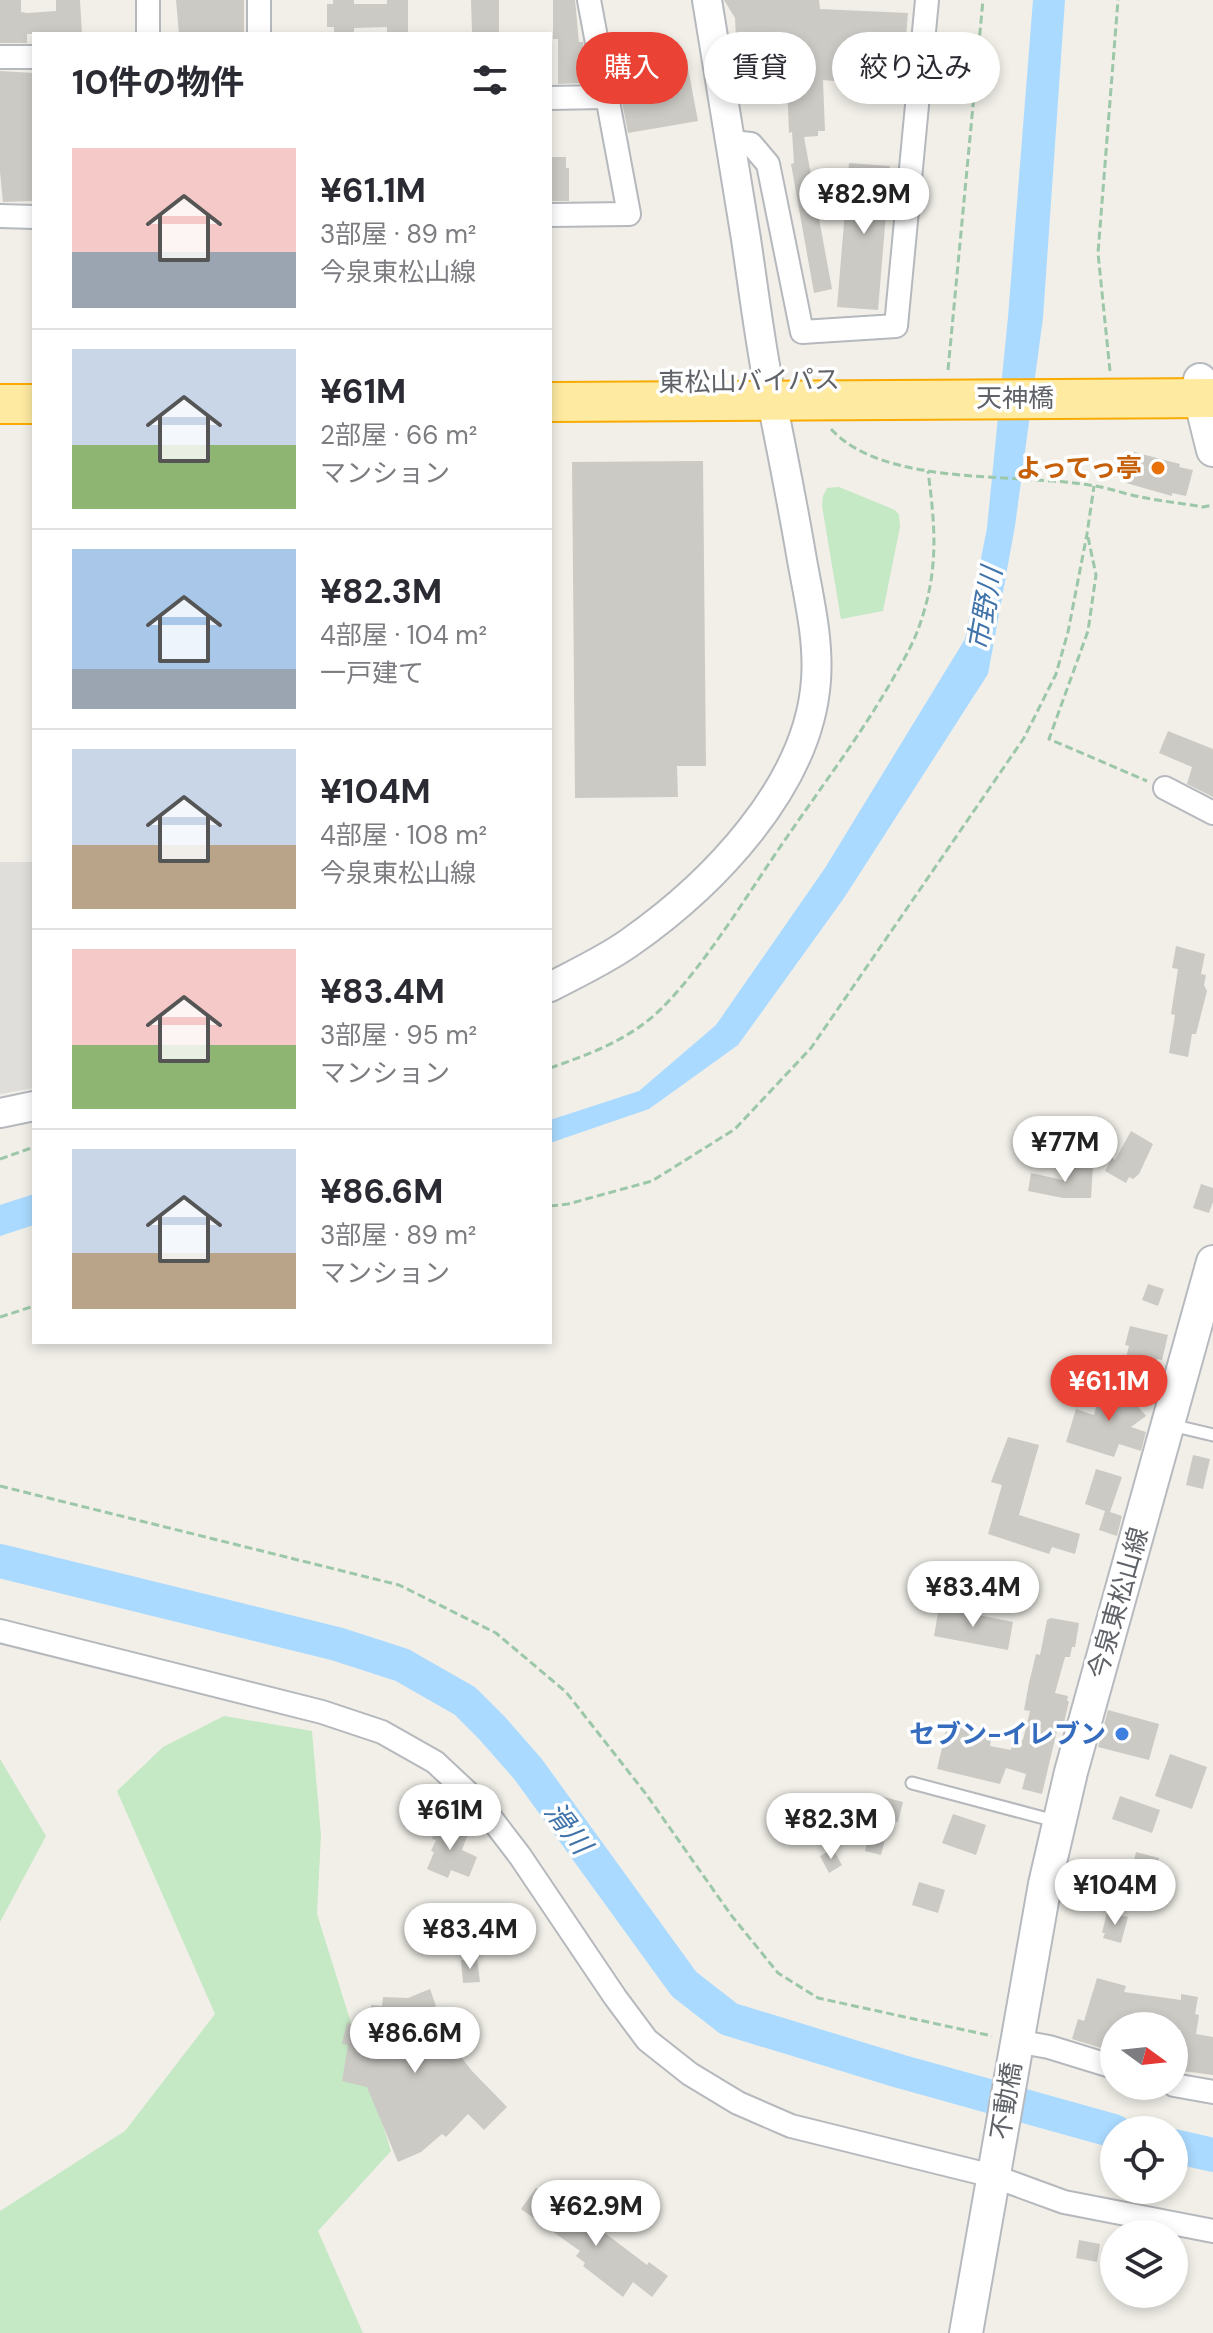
<!DOCTYPE html>
<html lang="ja">
<head>
<meta charset="utf-8">
<style>
  body { margin:0; font-family:"DM Sans","Noto Sans JP",sans-serif; background:#f2f2f3; color:#2b2b33; height:100vh; display:flex; flex-direction:column; font-size:30px; white-space:nowrap }
  * { box-sizing:border-box; margin:0 }
  p { font-size:26px; color:#7c7c81 }
  .icon { flex:none; width:44px; height:44px; fill:none; stroke:currentColor; stroke-width:2; stroke-linecap:round; stroke-linejoin:round }
  .map { position:relative; flex:1; overflow:hidden }
  .sheet { position:absolute; left:32px; top:32px; width:520px; height:1312px; display:flex; flex-direction:column; background:#fff; border-radius:0px; box-shadow:0 4px 12px #0003 }
  .sheet>* { flex:none }
  .guide { position:absolute; left:576px; top:32px; width:516px; height:72px; display:flex; gap:16px }
  .needle { width:52px; rotate:105deg }
  .buttons { position:absolute; left:1100px; top:2012px; display:grid; gap:16px }
  .buttons a { display:grid; place-items:center; width:88px; height:88px; border-radius:50%; background:#fff; box-shadow:0 4px 12px #0003; font-size:40px }
  .price { position:absolute; translate:-50% -68px; padding:0 18px; border-radius:28px; background:#fff; color:#222; font-size:26px; line-height:52px; filter:drop-shadow(0 2px 4px #0008) }
  .price::after { content:''; position:absolute; left:50%; top:48px; width:24px; height:18px; margin-left:-12px; background:inherit; clip-path:polygon(0 0,100% 0,50% 100%) }
  .price.selected { background:#ea4335; color:#fff }
  ul { padding:0; list-style:none }
  li { display:flex; align-items:center; gap:24px; height:200px; padding:0 40px }
  li+li { border-top:2px solid #e1e1e2 }
  li span { display:grid; place-items:center; flex:none; width:224px; height:160px; border-radius:0px; color:#555 }
  li>.icon { margin-inline-start:auto }
  span .icon { width:96px; height:96px; fill:#fffc; stroke-width:1 }
  li b { font-size:34px }
  h2 { display:flex; justify-content:space-between; align-items:center; height:96px; padding:0 40px; font-size:34px }
  .pill { padding:0 28px; border-radius:36px; background:#fff; box-shadow:0 4px 12px #0003; font-size:28px; line-height:72px }
  .pill.selected { background:#ea4335; color:#fff }
  .map>svg:first-child { display:block }
  .industrial { fill:#e0deda }
  .green { fill:#c5e8c5 }
  .water { fill:#aadaff }
  .lines { fill:none; stroke-linecap:round; stroke-linejoin:round }
  .river { stroke:#aadaff; stroke-width:34 }
  .building { fill:#cccac5 }
  .service-casing { stroke:#b5b8bc; stroke-width:15 }
  .minor-casing { stroke:#b5b8bc; stroke-width:26 }
  .tertiary-casing { stroke:#b5b8bc; stroke-width:32 }
  .secondary-casing { stroke:#b6babf; stroke-width:36 }
  .trunk-casing { stroke:#f9ab00; stroke-width:42 }
  .path { stroke:#9cc7a9; stroke-width:3; stroke-dasharray:8 4; stroke-linecap:butt }
  .service { stroke:#fff; stroke-width:11 }
  .minor { stroke:#fff; stroke-width:22 }
  .tertiary { stroke:#fff; stroke-width:28 }
  .secondary { stroke:#fff; stroke-width:32 }
  .trunk { stroke:#feeaa1; stroke-width:38 }
  .food-dot { fill:#e8710a; stroke:#fff; stroke-width:3 }
  .shop-dot { fill:#3f7fe0; stroke:#fff; stroke-width:3 }
  .labels { text-anchor:middle; dominant-baseline:central; stroke-width:7; stroke-linejoin:round; paint-order:stroke }
  .street-label { font-size:26px; fill:#5f6368; stroke:#fff }
  .food-label { font-size:26px; font-weight:bold; fill:#c56008; stroke:#fff; text-anchor:end }
  .shop-label { font-size:26px; font-weight:bold; fill:#366cbe; stroke:#fff; text-anchor:end }
  .water-label { font-size:28px; font-style:italic; fill:#4174aa; stroke:#fff }
</style>
</head>
<body>
<div class="map">
<svg width="1213" height="2333" viewBox="0 0 1213 2333">
  <rect width="100%" height="100%" fill="#f1efe8"/>
  <polygon class="industrial" points="0,862 34,862 34,1088 0,1094"/>
  <g class="green">
    <polygon points="839,487 895,510 899,515 900,527 883,611 841,619 822,506 823,496 827,488"/>
    <polygon points="224,1716 312,1731 321,1835 317,1914 391,2151 318,2231 363,2333 0,2333 0,2211 125,2131 215,2014 117,1791 163,1747"/>
    <polygon points="0,1759 46,1836 0,1922"/>
  </g>
  <g class="water">
    <polygon points="1033,0 1065,0 1043,318 1015,526 988,674 844,898 738,1045 649,1109 550,1143 550,1120 639,1091 716,1025 825,868 965,639 987,528 1008,317"/>
    <polygon points="34,1194 34,1225 0,1236 0,1205"/>
  </g>
  <g class="lines">
    <g class="river">
      <polyline points="0,1561 337,1644 402,1665 465,1701 492,1728 528,1769 684,1984 729,2019 899,2071 1114,2131"/>
      <polyline points="1174,2146 1213,2155"/>
    </g>
  </g>
  <g class="building">
    <polygon points="0,0 21,0 21,12 27,13 56,11 56,0 80,0 82,34 27,34 27,43 0,43"/>
    <polygon points="176,0 244,0 244,34 179,34"/>
    <polygon points="333,0 354,0 354,4 387,4 387,0 408,0 408,34 387,34 387,27 354,28 354,34 334,34 334,27 327,27 327,4 333,4"/>
    <polygon points="471,0 499,0 499,33 472,33"/>
    <polygon points="553,0 575,0 579,42 583,42 584,48 584,83 558,84 558,39 553,39"/>
    <polygon points="724,0 819,0 820,9 908,13 902,86 879,85 879,91 863,89 864,84 823,80 825,131 818,131 818,136 804,137 832,289 814,293 791,164 794,163 792,132 789,133 786,57 737,59 735,18"/>
    <polygon points="687,63 698,121 628,133 617,75"/>
    <polygon points="0,71 34,73 34,201 3,202 0,172"/>
    <polygon points="550,157 566,157 566,168 569,168 569,201 550,201"/>
    <polygon points="849,163 890,166 878,310 837,307"/>
    <polygon points="1134,452 1180,464 1179,467 1193,470 1186,496 1172,493 1172,496 1126,483"/>
    <polygon points="703,461 706,766 677,766 678,797 575,798 572,462"/>
    <polygon points="1168,731 1213,749 1213,797 1187,784 1192,767 1159,753"/>
    <polygon points="1176,946 1205,954 1201,974 1206,975 1204,985 1207,991 1196,1034 1192,1034 1188,1057 1169,1053 1175,1015 1171,1014 1178,969 1172,968"/>
    <polygon points="1131,1131 1153,1144 1139,1174 1133,1179 1129,1177 1126,1183 1105,1171 1112,1158 1115,1160"/>
    <polygon points="1067,1166 1093,1166 1091,1198 1063,1198 1028,1191 1031,1173 1067,1181"/>
    <polygon points="1201,1184 1213,1188 1213,1202 1209,1213 1193,1208"/>
    <polygon points="1148,1284 1164,1289 1158,1306 1142,1300"/>
    <polygon points="1130,1326 1168,1335 1162,1360 1157,1359 1149,1388 1120,1381 1129,1346 1125,1345"/>
    <polygon points="1108,1381 1119,1384 1146,1416 1131,1427 1146,1432 1141,1451 1119,1444 1114,1457 1066,1442 1076,1409 1094,1415 1102,1385 1106,1386"/>
    <polygon points="1008,1437 1039,1445 1019,1515 1080,1534 1075,1554 1052,1547 1049,1554 988,1534 1002,1485 991,1482"/>
    <polygon points="1193,1455 1210,1459 1203,1489 1186,1485"/>
    <polygon points="1096,1469 1122,1477 1110,1512 1122,1516 1117,1536 1099,1530 1105,1511 1085,1504"/>
    <polygon points="939,1607 1013,1622 1008,1650 934,1636"/>
    <polygon points="1051,1618 1079,1623 1075,1647 1072,1647 1070,1657 1065,1657 1055,1693 1068,1696 1067,1701 1069,1701 1064,1723 1059,1722 1042,1794 1022,1789 1026,1774 1006,1768 1000,1784 937,1769 948,1722 992,1733 990,1746 1011,1750 1014,1738 1023,1740 1030,1711 1024,1710 1029,1683 1036,1654 1040,1655 1047,1620"/>
    <polygon points="1108,1710 1159,1724 1149,1760 1098,1747"/>
    <polygon points="1170,1754 1207,1767 1192,1809 1155,1796"/>
    <polygon points="880,1796 903,1802 898,1822 890,1820 881,1855 865,1851"/>
    <polygon points="1120,1796 1160,1810 1152,1833 1112,1819"/>
    <polygon points="953,1814 986,1825 976,1855 942,1843"/>
    <polygon points="440,1820 468,1834 462,1850 477,1857 469,1877 451,1870 448,1878 427,1869 434,1852 431,1851 436,1840 432,1839"/>
    <polygon points="833,1849 842,1865 829,1873 820,1856"/>
    <polygon points="1136,1852 1159,1858 1152,1887 1129,1881"/>
    <polygon points="1096,1874 1115,1879 1110,1898 1091,1893"/>
    <polygon points="919,1882 945,1890 938,1913 912,1905"/>
    <polygon points="1107,1912 1128,1917 1121,1943 1103,1938 1105,1933 1102,1933"/>
    <polygon points="478,1934 480,1956 465,1957 463,1936"/>
    <polygon points="477,1958 480,1982 463,1983 461,1960"/>
    <polygon points="1097,1978 1126,1986 1124,1992 1181,2000 1181,1994 1198,1997 1195,2014 1199,2015 1196,2034 1213,2037 1213,2075 1175,2070 1181,2030 1176,2030 1176,2026 1114,2026 1114,2052 1072,2039 1078,2019 1084,2021"/>
    <polygon points="430,1989 436,2006 432,2008 443,2034 472,2071 507,2107 484,2130 468,2114 446,2137 442,2134 421,2152 398,2162 367,2087 342,2081 348,2045 342,2044 347,2023 370,2027 371,2005 382,2006 383,1997 408,1998"/>
    <polygon points="536,2188 595,2230 597,2227 647,2265 649,2262 668,2276 652,2297 633,2282 623,2297 583,2266 585,2263 576,2256 580,2251 521,2209"/>
    <polygon points="1079,2240 1100,2244 1097,2262 1076,2258"/>
  </g>
  <g class="lines">
    <defs>
      <g id="service">
        <polyline points="1171,1425 1213,1435"/>
        <polyline points="912,1783 1059,1822"/>
      </g>
      <g id="minor">
        <polyline points="259,0 259,34"/>
        <polyline points="148,34 148,0"/>
        <polyline points="0,57 34,57"/>
        <polyline points="550,98 605,97"/>
        <polyline points="731,142 751,144 768,164 802,332 896,326 927,0"/>
        <polyline points="550,215 629,214 589,0"/>
        <polyline points="0,216 34,217"/>
        <polyline points="1165,788 1213,813"/>
        <polyline points="0,1631 322,1712 382,1732 435,1762 481,1805 520,1856 615,1997 647,2040 690,2074 738,2103 791,2126 993,2176 1064,2202 1213,2231"/>
        <polyline points="1016,2041 1049,2047 1114,2067"/>
        <polyline points="1174,2085 1213,2092"/>
      </g>
      <g id="tertiary">
        <path d="M550 987C577 973 605 960 629 943 712 885 809 786 816 680 819 640 809 599 802 560 792 501 780 441 768 382 759 335 753 286 746 239 733 159 720 79 707 0"/>
        <polyline points="0,1113 34,1106"/>
      </g>
      <g id="secondary">
        <polyline points="1200,380 1200,398 1213,450"/>
        <polyline points="966,2333 1045,1884 1071,1772 1213,1262"/>
      </g>
      <g id="trunk">
        <polyline points="550,402 1213,398"/>
        <polyline points="0,404 34,404"/>
      </g>
    </defs>
    <use href="#service" class="service-casing"/>
    <use href="#minor" class="minor-casing"/>
    <use href="#tertiary" class="tertiary-casing"/>
    <use href="#secondary" class="secondary-casing"/>
    <use href="#trunk" class="trunk-casing"/>
    <g class="path">
      <polyline points="948,370 983,0"/>
      <polyline points="1110,371 1098,253 1118,0"/>
      <path d="M831 429C885 488 1019 472 1095 486 1109 488 1122 493 1136 496 1158 501 1181 503 1203 507L1213 505"/>
      <polyline points="1088,537 1096,575 1088,631 1049,739 1147,781"/>
      <path d="M550 1068C590 1054 631 1039 662 1008 707 963 750 890 787 837 824 783 863 732 895 675 905 658 915 640 921 621 939 567 935 525 928 471"/>
      <polyline points="0,1159 34,1147"/>
      <polyline points="550,1206 568,1204 652,1181 735,1129 811,1048 1024,738 1056,674 1068,632 1087,534 1094,486"/>
      <polyline points="0,1317 34,1306"/>
      <polyline points="0,1486 399,1585 496,1633 566,1692 646,1794 731,1915 778,1973 818,1998 992,2036"/>
    </g>
    <use href="#service" class="service"/>
    <use href="#minor" class="minor"/>
    <use href="#tertiary" class="tertiary"/>
    <use href="#secondary" class="secondary"/>
    <use href="#trunk" class="trunk"/>
  </g>
  <circle class="food-dot" cx="1158" cy="468" r="8"/>
  <circle class="shop-dot" cx="1122" cy="1734" r="8"/>
  <g class="labels">
    <g class="street-label">
      <text transform="translate(749 381) rotate(-1)">東松山バイパス</text>
      <text x="1015" y="398">天神橋</text>
      <text transform="translate(1118 1603) rotate(-74)">今泉東松山線</text>
      <text transform="translate(1006 2101) rotate(-81)">不動橋</text>
    </g>
    <g class="food-label">
      <text x="1142" y="468">よってっ亭</text>
    </g>
    <g class="shop-label">
      <text x="1106" y="1734">セブン-イレブン</text>
    </g>
    <g class="water-label">
      <text transform="translate(985 609) rotate(-80)">市野川</text>
      <text transform="translate(568 1828) rotate(53)">滑川</text>
    </g>
  </g>
</svg>
<div class="buttons">
<a><svg class="needle" viewBox="-14 -14 28 28"><path d="M0-13l5 13h-10z" fill="#e53935"/><path d="M0 13l5-13h-10z" fill="#7c7c81"/></svg></a>
<a><svg class="icon" aria-label="locate" viewBox="0 0 24 24"><circle cx="12" cy="12" r="6"/><path d="M12 2v4M12 18v4M2 12h4M18 12h4"/></svg></a>
<a><svg class="icon" aria-label="layers" viewBox="0 0 24 24"><path d="M12 4l9 5-9 5-9-5zM3 14l9 5 9-5"/></svg></a>
</div>
<b class="price" style="left:864px;top:236px">¥82.9M</b>
<b class="price" style="left:1065px;top:1184px">¥77M</b>
<b class="price selected" style="left:1109px;top:1423px">¥61.1M</b>
<b class="price" style="left:973px;top:1629px">¥83.4M</b>
<b class="price" style="left:450px;top:1852px">¥61M</b>
<b class="price" style="left:831px;top:1861px">¥82.3M</b>
<b class="price" style="left:1115px;top:1927px">¥104M</b>
<b class="price" style="left:470px;top:1971px">¥83.4M</b>
<b class="price" style="left:415px;top:2075px">¥86.6M</b>
<b class="price" style="left:596px;top:2248px">¥62.9M</b>
<div class="guide">
<a class="pill selected">購入</a>
<a class="pill">賃貸</a>
<a class="pill">絞り込み</a>
</div>
<section class="sheet">
<h2>10件の物件<svg class="icon" aria-label="filters" viewBox="0 0 24 24"><path d="M4 7h16M4 17h16"/><circle cx="9" cy="7" r="2"/><circle cx="15" cy="17" r="2"/></svg></h2>
<ul>
<li><span style="background:linear-gradient(#f6c9c9 65%,#9aa5b1 0)"><svg class="icon" aria-label="home" viewBox="0 0 24 24"><path d="M3 11l9-7 9 7M6 9v11h12V9"/></svg></span><div><b>¥61.1M</b><p>3部屋 · 89 m²</p><p>今泉東松山線</p></div></li>
<li><span style="background:linear-gradient(#c9d6e8 60%,#8fb573 0)"><svg class="icon" aria-label="home" viewBox="0 0 24 24"><path d="M3 11l9-7 9 7M6 9v11h12V9"/></svg></span><div><b>¥61M</b><p>2部屋 · 66 m²</p><p>マンション</p></div></li>
<li><span style="background:linear-gradient(#a9c7e8 75%,#9aa5b1 0)"><svg class="icon" aria-label="home" viewBox="0 0 24 24"><path d="M3 11l9-7 9 7M6 9v11h12V9"/></svg></span><div><b>¥82.3M</b><p>4部屋 · 104 m²</p><p>一戸建て</p></div></li>
<li><span style="background:linear-gradient(#c9d6e8 60%,#b9a48a 0)"><svg class="icon" aria-label="home" viewBox="0 0 24 24"><path d="M3 11l9-7 9 7M6 9v11h12V9"/></svg></span><div><b>¥104M</b><p>4部屋 · 108 m²</p><p>今泉東松山線</p></div></li>
<li><span style="background:linear-gradient(#f6c9c9 60%,#8fb573 0)"><svg class="icon" aria-label="home" viewBox="0 0 24 24"><path d="M3 11l9-7 9 7M6 9v11h12V9"/></svg></span><div><b>¥83.4M</b><p>3部屋 · 95 m²</p><p>マンション</p></div></li>
<li><span style="background:linear-gradient(#c9d6e8 65%,#b9a48a 0)"><svg class="icon" aria-label="home" viewBox="0 0 24 24"><path d="M3 11l9-7 9 7M6 9v11h12V9"/></svg></span><div><b>¥86.6M</b><p>3部屋 · 89 m²</p><p>マンション</p></div></li>
</ul>
</section>
</div>
</body>
</html>
